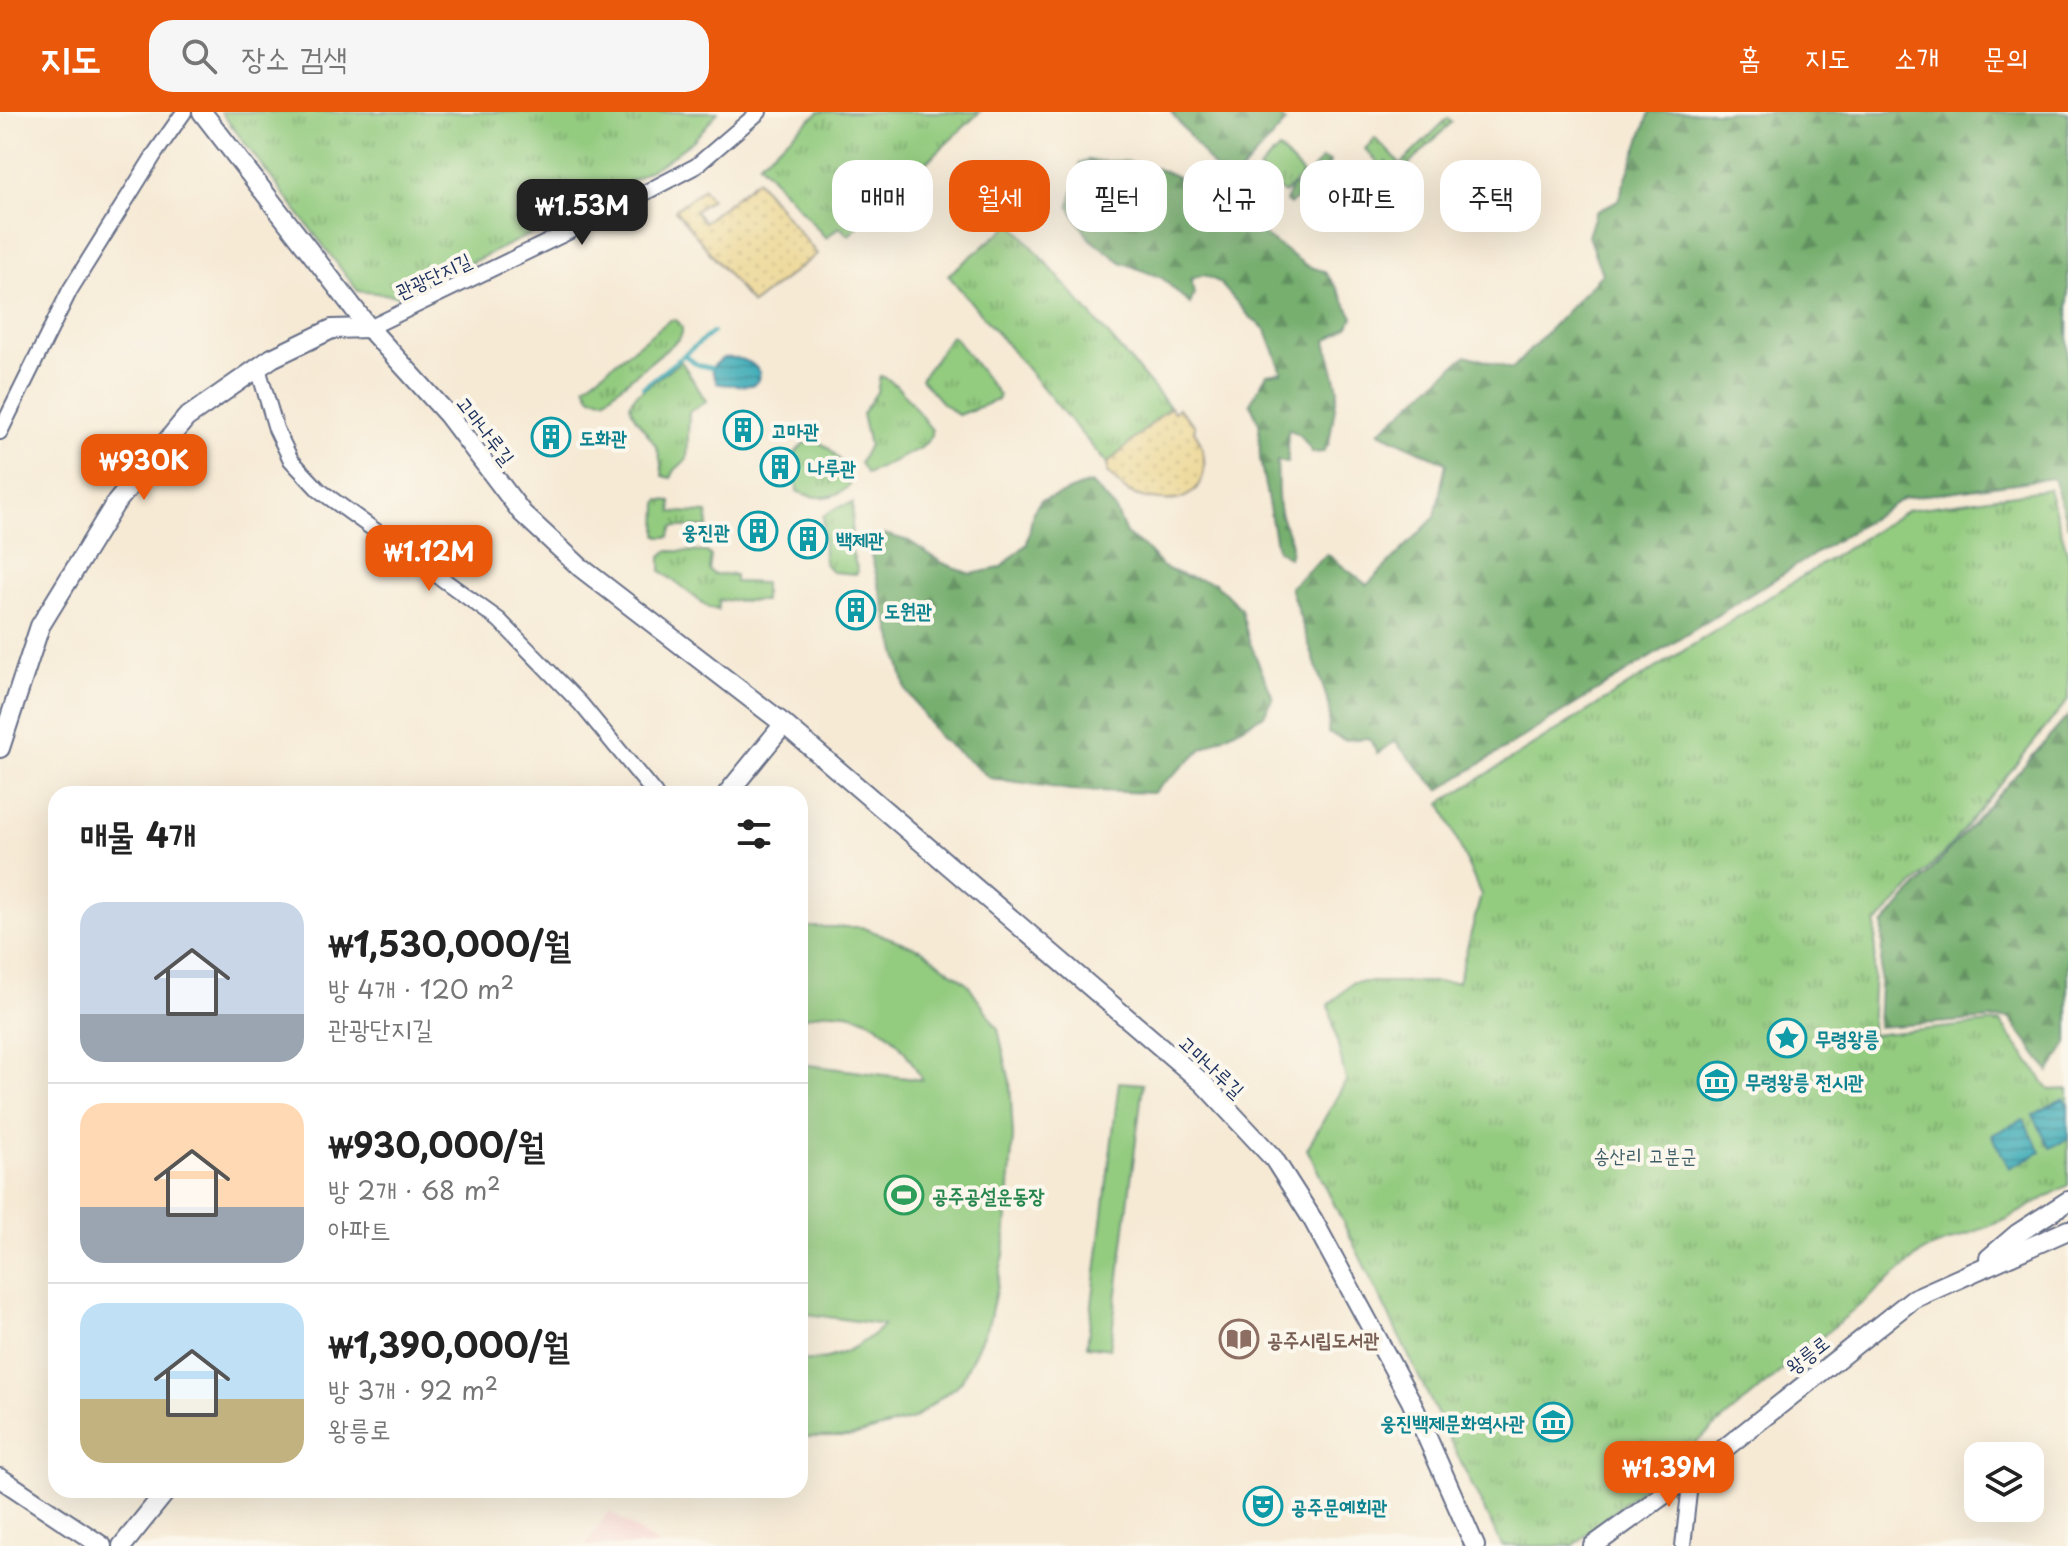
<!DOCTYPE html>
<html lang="ko">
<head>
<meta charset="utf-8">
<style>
  body { margin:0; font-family:"Playpen Sans","Poor Story",sans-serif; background:#f6f6f6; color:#222; height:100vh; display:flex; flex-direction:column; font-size:30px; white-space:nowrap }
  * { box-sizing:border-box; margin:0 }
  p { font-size:26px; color:#767676 }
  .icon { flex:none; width:44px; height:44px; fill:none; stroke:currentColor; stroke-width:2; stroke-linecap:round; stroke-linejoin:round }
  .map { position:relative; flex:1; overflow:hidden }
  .side { position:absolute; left:48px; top:674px; width:760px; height:712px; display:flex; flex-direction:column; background:#fff; border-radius:24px; box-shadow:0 8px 32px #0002 }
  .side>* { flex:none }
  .hud { position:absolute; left:832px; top:48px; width:760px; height:72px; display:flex; gap:16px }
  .controls { position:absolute; left:1964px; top:1330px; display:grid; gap:16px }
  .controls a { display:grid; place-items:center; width:80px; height:80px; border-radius:16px; background:#fff; box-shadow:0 8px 32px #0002; font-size:40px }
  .price { position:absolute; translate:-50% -68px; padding:0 18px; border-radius:16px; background:#ea580c; color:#fff; font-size:26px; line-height:52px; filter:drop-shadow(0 2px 4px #0008) }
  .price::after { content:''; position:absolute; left:50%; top:48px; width:24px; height:18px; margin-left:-12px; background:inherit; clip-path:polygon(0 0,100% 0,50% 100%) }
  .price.selected { background:#222; color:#fff }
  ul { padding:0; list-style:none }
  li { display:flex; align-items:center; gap:24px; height:200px; padding:0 32px }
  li+li { border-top:2px solid #e0e0e0 }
  li span { display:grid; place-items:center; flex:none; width:224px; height:160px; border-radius:24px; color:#555 }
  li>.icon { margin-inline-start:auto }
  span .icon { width:96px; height:96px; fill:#fffc; stroke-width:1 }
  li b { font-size:34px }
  h2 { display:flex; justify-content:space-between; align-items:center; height:96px; padding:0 32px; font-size:34px }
  .chip { padding:0 28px; border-radius:24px; background:#fff; box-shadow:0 8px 32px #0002; font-size:28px; line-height:72px }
  .chip.selected { background:#ea580c; color:#fff }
  header { display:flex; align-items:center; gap:48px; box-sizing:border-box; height:112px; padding:0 40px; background:#ea580c; color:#fff }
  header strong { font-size:38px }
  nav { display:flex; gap:44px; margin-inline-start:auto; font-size:28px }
  .search { width:560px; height:72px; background:#f6f6f6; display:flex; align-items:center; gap:20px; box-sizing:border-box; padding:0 28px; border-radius:24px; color:#767676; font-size:30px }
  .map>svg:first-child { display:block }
  .built { fill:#f7d0cd }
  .grass { fill:url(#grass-tufts); stroke:#577d6e; stroke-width:2 }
  .forest { fill:url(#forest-firs); stroke:#486f66; stroke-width:2 }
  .sand { fill:url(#sand-dots); stroke:#84847e; stroke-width:2 }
  .pitch { fill:#93cb7f; stroke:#577d6e; stroke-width:2 }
  .water { fill:url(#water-rules); stroke:#2a6c8a; stroke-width:2 }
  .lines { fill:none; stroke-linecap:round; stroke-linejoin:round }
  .stream { stroke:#3aaab6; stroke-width:4 }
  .minor-casing { stroke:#687088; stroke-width:18 }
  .major-casing { stroke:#687088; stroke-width:22 }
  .minor { stroke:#fff; stroke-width:14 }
  .major { stroke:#fff; stroke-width:18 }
  .labels { text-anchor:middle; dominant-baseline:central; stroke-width:8; stroke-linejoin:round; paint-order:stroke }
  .street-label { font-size:20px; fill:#1b2f5e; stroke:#fbf7ec }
  .culture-label { font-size:20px; font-weight:bold; fill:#0d838f; stroke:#fbf7ec; text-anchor:start }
  .park-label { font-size:20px; fill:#3f5e68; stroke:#fbf7ec }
  .leisure-label { font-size:20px; font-weight:bold; fill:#27864d; stroke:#fbf7ec; text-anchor:start }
  .education-label { font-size:20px; font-weight:bold; fill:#785e54; stroke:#fbf7ec; text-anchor:start }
</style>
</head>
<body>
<header>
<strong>지도</strong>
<div class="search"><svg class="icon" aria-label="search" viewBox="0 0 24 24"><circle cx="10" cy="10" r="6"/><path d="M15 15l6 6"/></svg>장소 검색</div>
<nav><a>홈</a><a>지도</a><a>소개</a><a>문의</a></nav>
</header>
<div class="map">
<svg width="2068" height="1434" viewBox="0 0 2068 1434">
  <defs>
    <pattern id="grass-tufts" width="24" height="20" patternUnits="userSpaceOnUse" patternTransform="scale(2)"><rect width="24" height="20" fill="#93cb7f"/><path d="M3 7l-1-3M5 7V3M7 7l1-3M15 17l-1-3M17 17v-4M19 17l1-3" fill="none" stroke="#77a56b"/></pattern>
    <pattern id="forest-firs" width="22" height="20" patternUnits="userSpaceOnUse" patternTransform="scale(2)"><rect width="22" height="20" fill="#76af6e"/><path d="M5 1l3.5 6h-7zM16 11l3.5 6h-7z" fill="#608f5e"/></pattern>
    <pattern id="sand-dots" width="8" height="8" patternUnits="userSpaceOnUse" patternTransform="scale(2)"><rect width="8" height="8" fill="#eeda9e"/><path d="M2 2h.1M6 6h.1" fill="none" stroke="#ccbb8a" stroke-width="1.8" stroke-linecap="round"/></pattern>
    <pattern id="water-rules" width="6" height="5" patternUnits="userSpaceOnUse" patternTransform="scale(2)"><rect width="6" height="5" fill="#3aaab6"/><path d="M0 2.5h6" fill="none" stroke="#308b97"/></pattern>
  </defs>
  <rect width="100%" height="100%" fill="#fbf7ec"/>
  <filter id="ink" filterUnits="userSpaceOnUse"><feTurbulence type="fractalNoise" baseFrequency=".0125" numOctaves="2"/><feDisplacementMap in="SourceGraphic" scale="16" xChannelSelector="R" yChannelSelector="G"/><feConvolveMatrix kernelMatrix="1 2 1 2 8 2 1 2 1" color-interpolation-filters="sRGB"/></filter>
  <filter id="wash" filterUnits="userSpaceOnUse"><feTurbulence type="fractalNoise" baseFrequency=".006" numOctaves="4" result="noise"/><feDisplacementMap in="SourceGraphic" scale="32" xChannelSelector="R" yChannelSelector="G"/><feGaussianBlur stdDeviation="1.8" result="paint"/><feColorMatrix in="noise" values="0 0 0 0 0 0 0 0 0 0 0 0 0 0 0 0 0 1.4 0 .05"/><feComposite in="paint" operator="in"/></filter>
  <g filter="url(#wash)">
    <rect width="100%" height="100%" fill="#f6ead5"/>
    <polygon class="built" points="609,1399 660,1434 585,1434"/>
    <g class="grass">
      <polygon points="221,0 718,0 694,28 664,50 583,97 401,184 358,179"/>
      <polygon points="819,0 980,0 849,123 839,115 826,126 759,51"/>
      <polygon points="1448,6 1452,10 1398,63 1386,50 1382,54 1365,37 1375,26 1401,52"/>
      <polygon points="1279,37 1303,62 1284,82 1259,57"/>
      <polygon points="1012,111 1170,295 1107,352 948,163"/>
      <path d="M670 208H676C683 213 684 220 679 227L605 287 591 285 585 274Z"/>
      <polygon points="951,224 954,225 999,283 998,288 958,303 942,291 921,267"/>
      <path d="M681 249 706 289 689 300 687 347 675 358 671 366 663 364C661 355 661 345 657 337 650 320 631 308 630 290L636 283Z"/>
      <path d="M880 264C898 267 919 303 932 318V324L921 336 867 362 860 351 869 333 862 302 877 280Z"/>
      <path d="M812 328C830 331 849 356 850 373 835 388 815 388 797 379L795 341 803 332Z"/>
      <polygon points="2049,377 2068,443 2068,588 1947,738 1876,812 1871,923 2000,910 2050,978 2068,977 2068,1073 2005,1108 1924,1139 1573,1434 1502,1434 1307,1037 1346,969 1329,893 1353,870 1458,870 1481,783 1441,691 1908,398"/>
      <polygon points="660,388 671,389 672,400 707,401 708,415 673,415 669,425 660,425 657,422 658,391"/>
      <polygon points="853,391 851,437 858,459 856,462 833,460 824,451 823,404 838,395"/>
      <polygon points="667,439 707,440 711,444 709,458 713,462 735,463 735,470 764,471 764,489 719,488 718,498 709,496 661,459 661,444"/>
    </g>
    <g class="forest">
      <polygon points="1171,0 1274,0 1286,10 1236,65 1214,56"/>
      <polygon points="1650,0 2068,0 2068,414 2053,366 1904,386 1439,678 1395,630 1377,641 1369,626 1344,628 1328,621 1330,596 1290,475 1327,442 1367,473 1435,405 1446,351 1379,320 1466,243 1512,257 1602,162 1588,124 1596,100 1618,88"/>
      <polygon points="1321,47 1330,49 1328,58 1290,93 1286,90 1291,75 1303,71"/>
      <path d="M1088 48C1100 51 1109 49 1121 49 1137 50 1172 60 1184 69 1206 67 1221 80 1233 98H1246L1258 106 1259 119 1307 154 1324 159 1337 176 1353 205 1349 214 1326 229 1338 277 1329 331 1323 340 1313 341 1300 323 1289 317C1285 329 1290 338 1287 351L1277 349C1278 365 1277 380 1279 395 1281 413 1296 426 1289 446L1277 438 1260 347 1259 311 1250 291 1267 262 1282 260 1266 218 1249 204 1219 170 1204 163 1191 167 1194 182 1190 192 1162 166 1121 150 1089 126 1069 95 1080 51Z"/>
      <path d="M1091 371 1115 396 1126 422 1144 435 1163 455 1184 464 1215 471 1241 497 1248 526 1273 586 1264 603 1203 636 1153 681 1071 678 990 666 939 625 906 578 871 443 875 431 884 422 909 429 943 451 971 462 1000 456 1027 432 1033 400 1041 388C1059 385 1073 376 1091 371Z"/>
      <polygon points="2068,604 2068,930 2049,960 2009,906 1878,915 1883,813"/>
    </g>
    <g class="sand">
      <polygon points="757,68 817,142 752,192 675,98 703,77 711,87 695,99 704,110"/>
      <path d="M1170 295 1174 300 1178 296 1195 314 1194 319C1209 340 1210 377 1180 387 1167 391 1142 386 1130 381 1121 377 1114 366 1107 360V352Z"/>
    </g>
    <g class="pitch">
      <path d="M800 815H861L922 838 968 872 998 917 1010 970 1013 1025 1004 1142 989 1210 961 1270 913 1307 849 1325H800V1248C832 1251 862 1234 884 1213L800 1201V952L922 968C904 932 876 899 831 900 821 900 810 904 800 907Z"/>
      <polygon points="1119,970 1143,972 1110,1237 1087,1234"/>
    </g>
    <g class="water">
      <path d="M723 246C737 245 753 248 760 261 758 267 758 271 752 273 747 274 721 273 717 271L711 256Z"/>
      <polygon points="2064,986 2068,994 2068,1027 2050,1036 2033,1003"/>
      <polygon points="2023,1007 2041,1040 2009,1056 1992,1023"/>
    </g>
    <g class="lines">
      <g class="stream">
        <polyline points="684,243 698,253 711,256"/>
        <polyline points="643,275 713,220"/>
      </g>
    </g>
  </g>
  <g filter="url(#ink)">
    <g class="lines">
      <defs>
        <g id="minor">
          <polyline points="369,216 587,111 696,54 759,0"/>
          <polyline points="258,256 276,317 291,348 319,378 499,508 581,592 655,682"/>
          <polyline points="0,320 70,178 156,40 184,0"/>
          <polyline points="1683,1434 1691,1363"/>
        </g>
        <g id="major">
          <polyline points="202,0 369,216 448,303 522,401 580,455 784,612 1204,972 1274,1047 1313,1108 1411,1289 1475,1434"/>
          <polyline points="0,636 40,514 115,392 186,306 272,246 332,217 369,216"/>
          <polyline points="727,682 784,612"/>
          <polyline points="1989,1146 2017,1122 2068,1089"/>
          <polyline points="0,1366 102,1434"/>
          <polyline points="122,1434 167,1378"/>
          <polyline points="1593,1434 1691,1363 1913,1187 2068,1118"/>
        </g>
      </defs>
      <use href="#minor" class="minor-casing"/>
      <use href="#major" class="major-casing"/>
      <use href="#minor" class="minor"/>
      <use href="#major" class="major"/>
    </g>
  </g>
  <defs>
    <symbol id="building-ring" viewBox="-11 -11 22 22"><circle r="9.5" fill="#fbf7ec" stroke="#0f9aa8" stroke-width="1.5"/><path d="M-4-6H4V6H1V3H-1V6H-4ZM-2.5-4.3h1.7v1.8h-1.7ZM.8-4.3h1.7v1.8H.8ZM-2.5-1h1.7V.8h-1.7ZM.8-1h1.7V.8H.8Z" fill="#0f9aa8"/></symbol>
    <symbol id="sight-ring" viewBox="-11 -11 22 22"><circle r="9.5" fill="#fbf7ec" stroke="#0f9aa8" stroke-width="1.5"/><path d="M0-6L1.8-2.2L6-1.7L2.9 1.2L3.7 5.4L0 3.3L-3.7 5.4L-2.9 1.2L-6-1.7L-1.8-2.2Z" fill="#0f9aa8"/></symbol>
    <symbol id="museum-ring" viewBox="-11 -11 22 22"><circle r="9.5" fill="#fbf7ec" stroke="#0f9aa8" stroke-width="1.5"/><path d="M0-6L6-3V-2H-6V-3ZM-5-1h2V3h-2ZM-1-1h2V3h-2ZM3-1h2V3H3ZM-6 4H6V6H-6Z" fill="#0f9aa8"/></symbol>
    <symbol id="stadium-ring" viewBox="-11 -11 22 22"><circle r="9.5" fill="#fbf7ec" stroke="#2e9e5b" stroke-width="1.5"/><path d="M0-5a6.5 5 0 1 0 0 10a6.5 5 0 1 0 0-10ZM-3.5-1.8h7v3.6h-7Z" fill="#2e9e5b"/></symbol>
    <symbol id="library-ring" viewBox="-11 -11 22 22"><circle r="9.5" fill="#fbf7ec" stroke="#8d6e63" stroke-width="1.5"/><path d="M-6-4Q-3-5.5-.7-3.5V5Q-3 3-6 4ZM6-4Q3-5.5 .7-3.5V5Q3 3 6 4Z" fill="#8d6e63"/></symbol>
    <symbol id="theatre-ring" viewBox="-11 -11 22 22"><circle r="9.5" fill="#fbf7ec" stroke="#0f9aa8" stroke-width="1.5"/><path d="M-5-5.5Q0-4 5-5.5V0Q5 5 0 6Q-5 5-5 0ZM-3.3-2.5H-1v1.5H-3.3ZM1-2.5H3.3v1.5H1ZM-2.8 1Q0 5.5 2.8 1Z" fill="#0f9aa8"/></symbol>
  </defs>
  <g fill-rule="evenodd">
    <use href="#building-ring" x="721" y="296" width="44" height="44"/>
    <use href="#building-ring" x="529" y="303" width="44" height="44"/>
    <use href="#building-ring" x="758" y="333" width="44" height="44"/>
    <use href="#building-ring" x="736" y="397" width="44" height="44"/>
    <use href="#building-ring" x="786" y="405" width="44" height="44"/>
    <use href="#building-ring" x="834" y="476" width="44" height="44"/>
    <use href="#sight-ring" x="1765" y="904" width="44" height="44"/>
    <use href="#museum-ring" x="1695" y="947" width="44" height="44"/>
    <use href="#stadium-ring" x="882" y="1061" width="44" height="44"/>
    <use href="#library-ring" x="1217" y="1205" width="44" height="44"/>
    <use href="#museum-ring" x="1531" y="1288" width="44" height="44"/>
    <use href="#theatre-ring" x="1241" y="1372" width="44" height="44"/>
  </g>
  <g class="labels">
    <g class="street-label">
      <text transform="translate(433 163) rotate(-25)">관광단지길</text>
      <text transform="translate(486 318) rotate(52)">고마나루길</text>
      <text transform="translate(1212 954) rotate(43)">고마나루길</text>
      <text transform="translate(1807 1242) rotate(-38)">왕릉로</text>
    </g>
    <g class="culture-label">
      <text x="771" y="318">고마관</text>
      <text x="579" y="325">도화관</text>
      <text x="808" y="355">나루관</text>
      <text x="730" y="419" text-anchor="end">웅진관</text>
      <text x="836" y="427">백제관</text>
      <text x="884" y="498">도원관</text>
      <text x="1815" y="926">무령왕릉</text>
      <text x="1745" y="969">무령왕릉 전시관</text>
      <text x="1525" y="1310" text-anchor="end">웅진백제문화역사관</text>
      <text x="1291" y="1394">공주문예회관</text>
    </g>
    <g class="park-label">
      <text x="1645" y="1043">송산리 고분군</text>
    </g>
    <g class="leisure-label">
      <text x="932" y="1083">공주공설운동장</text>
    </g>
    <g class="education-label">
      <text x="1267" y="1227">공주시립도서관</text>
    </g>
  </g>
</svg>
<div class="controls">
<a><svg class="icon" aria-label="layers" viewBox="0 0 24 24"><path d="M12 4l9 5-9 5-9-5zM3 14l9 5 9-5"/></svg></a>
</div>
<b class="price selected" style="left:582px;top:135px">₩1.53M</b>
<b class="price" style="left:144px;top:390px">₩930K</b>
<b class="price" style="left:429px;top:481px">₩1.12M</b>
<b class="price" style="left:1669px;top:1397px">₩1.39M</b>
<div class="hud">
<a class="chip">매매</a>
<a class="chip selected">월세</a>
<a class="chip">필터</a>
<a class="chip">신규</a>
<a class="chip">아파트</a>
<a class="chip">주택</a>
</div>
<section class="side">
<h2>매물 4개<svg class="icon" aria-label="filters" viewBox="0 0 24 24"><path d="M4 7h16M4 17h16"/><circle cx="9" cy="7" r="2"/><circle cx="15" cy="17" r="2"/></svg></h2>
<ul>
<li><span style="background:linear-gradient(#c9d6e8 70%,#9aa5b1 0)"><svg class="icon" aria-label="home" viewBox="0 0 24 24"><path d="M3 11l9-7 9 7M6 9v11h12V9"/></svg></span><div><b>₩1,530,000/월</b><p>방 4개 · 120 m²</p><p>관광단지길</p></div></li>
<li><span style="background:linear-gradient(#ffd9b3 65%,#9aa5b1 0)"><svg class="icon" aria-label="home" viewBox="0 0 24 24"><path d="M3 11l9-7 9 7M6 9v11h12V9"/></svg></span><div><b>₩930,000/월</b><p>방 2개 · 68 m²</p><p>아파트</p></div></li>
<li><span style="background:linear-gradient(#bfe0f5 60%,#c2b280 0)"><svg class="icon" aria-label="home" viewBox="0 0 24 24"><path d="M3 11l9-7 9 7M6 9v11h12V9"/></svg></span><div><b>₩1,390,000/월</b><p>방 3개 · 92 m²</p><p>왕릉로</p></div></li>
</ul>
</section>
</div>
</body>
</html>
